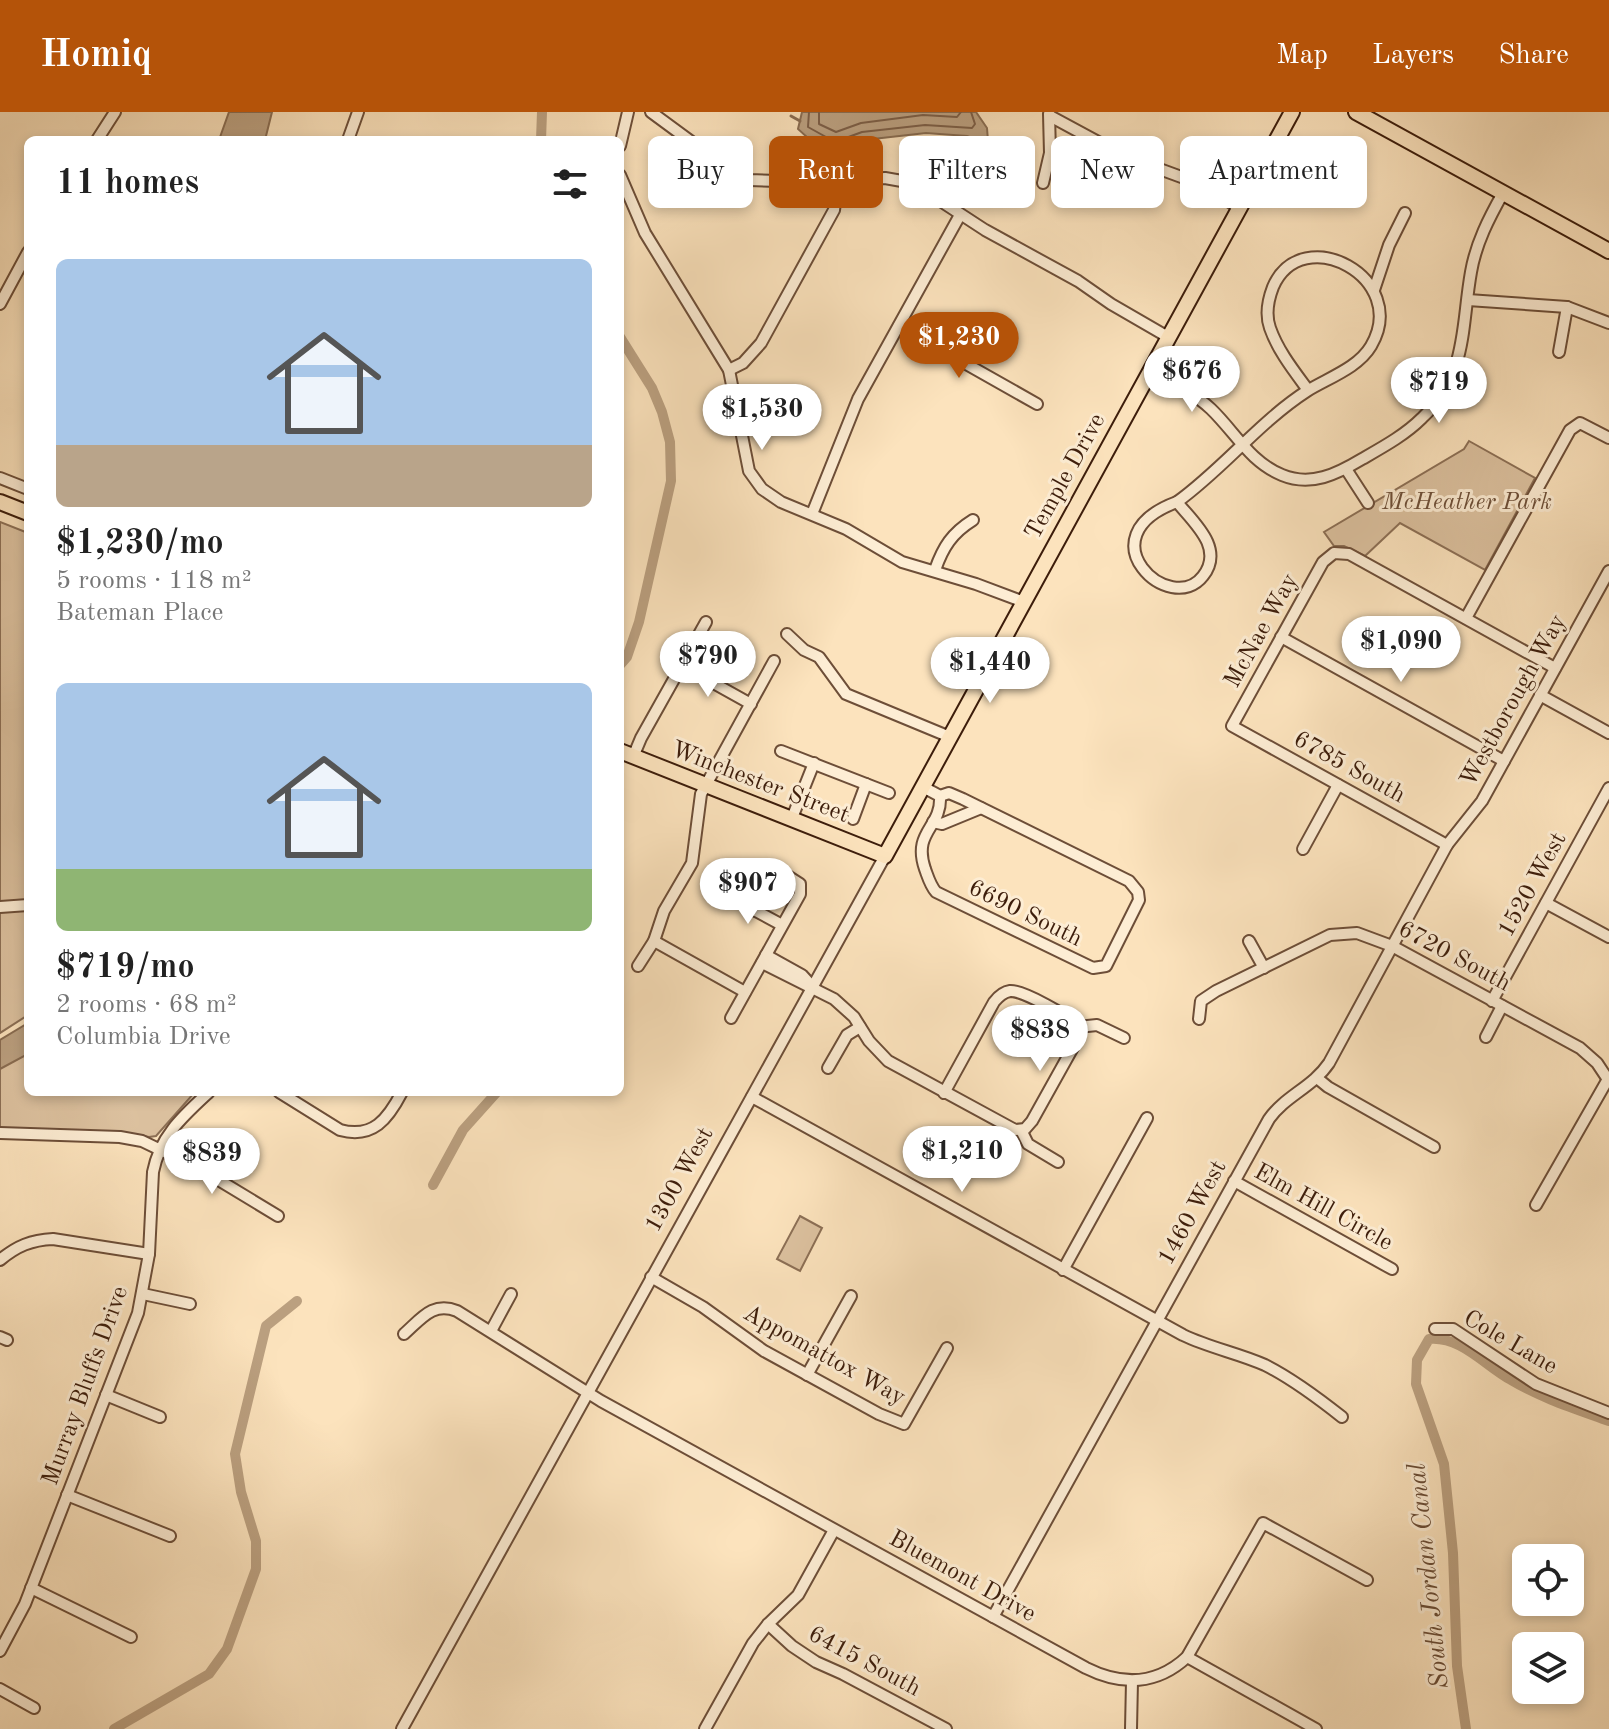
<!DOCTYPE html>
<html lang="en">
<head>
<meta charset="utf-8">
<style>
  body { margin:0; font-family:"Old Standard TT",serif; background:#f6f6f6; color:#222; height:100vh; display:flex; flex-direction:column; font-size:30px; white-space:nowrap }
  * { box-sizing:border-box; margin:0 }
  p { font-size:26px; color:#767676 }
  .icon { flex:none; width:44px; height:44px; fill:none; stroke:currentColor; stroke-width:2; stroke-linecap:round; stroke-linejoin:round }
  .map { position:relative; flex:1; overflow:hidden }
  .panel { position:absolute; left:24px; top:24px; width:600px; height:960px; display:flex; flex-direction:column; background:#fff; border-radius:12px; box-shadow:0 4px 12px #0003 }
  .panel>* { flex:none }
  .guide { position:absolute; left:648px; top:24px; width:760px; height:72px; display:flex; gap:16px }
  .buttons { position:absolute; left:1512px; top:1432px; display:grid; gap:16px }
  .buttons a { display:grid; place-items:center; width:72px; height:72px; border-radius:12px; background:#fff; box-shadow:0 4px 12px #0003; font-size:40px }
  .price { position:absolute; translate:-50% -68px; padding:0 18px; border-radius:28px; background:#fff; color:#222; font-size:26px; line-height:52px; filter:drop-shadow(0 2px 4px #0008) }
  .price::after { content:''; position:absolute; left:50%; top:48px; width:24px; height:18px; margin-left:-12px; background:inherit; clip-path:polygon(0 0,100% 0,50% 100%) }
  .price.active { background:#b45309; color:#fff }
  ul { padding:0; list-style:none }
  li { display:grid; align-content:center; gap:16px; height:424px; padding:0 32px }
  li span { display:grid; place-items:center; height:248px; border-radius:12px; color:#555 }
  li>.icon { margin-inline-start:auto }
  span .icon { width:144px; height:144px; fill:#fffc; stroke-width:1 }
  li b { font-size:34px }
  h2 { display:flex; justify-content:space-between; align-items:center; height:96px; padding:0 32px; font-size:34px }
  .tag { padding:0 28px; border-radius:12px; background:#fff; box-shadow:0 4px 12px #0003; font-size:28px; line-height:72px }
  .tag.active { background:#b45309; color:#fff }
  header { display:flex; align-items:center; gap:48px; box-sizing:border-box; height:112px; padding:0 40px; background:#b45309; color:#fff }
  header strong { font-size:38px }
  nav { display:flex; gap:44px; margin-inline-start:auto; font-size:28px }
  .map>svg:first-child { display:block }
  .green { fill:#dcc19f; stroke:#8c6f55; stroke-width:2 }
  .water { fill:#bba080; stroke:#896c51; stroke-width:2 }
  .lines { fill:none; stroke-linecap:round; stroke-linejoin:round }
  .shore { stroke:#7c5e46; stroke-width:2 }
  .stream { stroke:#896c51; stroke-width:3 }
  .canal { stroke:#bba080; stroke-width:10 }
  .minor-casing { stroke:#6d4e38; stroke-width:14 }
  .major-casing { stroke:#3d1d0b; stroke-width:18 }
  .minor { stroke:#fdedd4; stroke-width:10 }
  .major { stroke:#fce3bd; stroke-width:14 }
  .labels { text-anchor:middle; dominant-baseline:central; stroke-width:6; stroke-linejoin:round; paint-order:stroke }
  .street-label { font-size:24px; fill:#3d1d0b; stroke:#fdedd4 }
  .park-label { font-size:24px; font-style:italic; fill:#6d4e37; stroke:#fdedd4 }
  .water-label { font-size:26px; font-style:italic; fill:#694b34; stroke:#fdedd4 }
</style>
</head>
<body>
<header>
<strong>Homiq</strong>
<nav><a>Map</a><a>Layers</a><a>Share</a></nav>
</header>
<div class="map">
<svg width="1609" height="1617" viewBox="0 0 1609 1617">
  <rect width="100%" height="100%" fill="#fce3bd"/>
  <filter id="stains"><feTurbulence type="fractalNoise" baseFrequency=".0025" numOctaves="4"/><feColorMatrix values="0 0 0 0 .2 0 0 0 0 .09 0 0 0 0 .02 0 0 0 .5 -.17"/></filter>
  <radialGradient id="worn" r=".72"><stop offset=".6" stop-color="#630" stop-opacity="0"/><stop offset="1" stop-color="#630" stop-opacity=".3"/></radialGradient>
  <g class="green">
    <polygon points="1469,329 1535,366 1485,458 1400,411 1365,444 1344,434 1334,434 1324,420 1464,337"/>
    <polygon points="0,410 28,421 28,903 0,921"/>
    <polygon points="28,928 28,980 195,980 156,1024 149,1025 128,1021 0,1016 0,945"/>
    <polygon points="800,1104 822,1116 800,1159 777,1147"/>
  </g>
  <g class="water">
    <polygon points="229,0 272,0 265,28 219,28"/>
    <polygon points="802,0 976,0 987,16 988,29 985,31 967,24 926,21 864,28 834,39 809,27 798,17"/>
    <polygon points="28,911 28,942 0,957 0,928"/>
  </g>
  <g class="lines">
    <g class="shore">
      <polyline points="809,0 808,15 835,30 862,20 925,13 972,16 975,12 971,0"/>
      <polyline points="819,0 819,12 836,20 861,11 923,3 957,5 961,0"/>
    </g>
    <polyline class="stream" points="791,4 800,9"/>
    <g class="canal">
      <polyline points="541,28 542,0"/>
      <polyline points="620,225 652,276 662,300 670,330 671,369 639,510 627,545 620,553"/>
      <polyline points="433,1073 463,1018 497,980"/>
      <polyline points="114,1617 209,1562 227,1537 256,1457 256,1429 241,1380 235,1342 266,1214 297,1189"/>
      <path d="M1466 1617 1457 1554 1453 1441 1444 1352 1416 1272 1417 1248 1429 1227C1461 1224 1484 1253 1511 1268 1541 1286 1576 1297 1609 1309"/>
    </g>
    <defs>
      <g id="minor">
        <polyline points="651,0 731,59 749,68 813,70 885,66 913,71 985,118 1078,169 1111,192 1168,225"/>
        <polyline points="1050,4 1124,44 1195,70 1240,96"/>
        <polyline points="97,28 115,0"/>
        <polyline points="348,28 358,0"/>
        <polyline points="620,34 628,0"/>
        <polyline points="620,63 645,121 729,258 749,359 762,377 781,390 846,417 902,450 976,472 1024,490"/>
        <polyline points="1043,71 1050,41 1049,2"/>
        <polyline points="1374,178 1389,133 1405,101"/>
        <polyline points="1468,188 1567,195 1609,211"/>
        <polyline points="0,192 28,140"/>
        <polyline points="899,214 1037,292"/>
        <polyline points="1559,240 1567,195"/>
        <polyline points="729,258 743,251 761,231 834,98 838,69"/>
        <path d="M1149 259C1171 271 1193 280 1211 297 1235 320 1250 350 1282 363 1311 375 1337 362 1362 347 1383 335 1405 323 1422 306 1468 262 1461 216 1471 160 1476 131 1489 106 1503 81"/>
        <polyline points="1346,357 1368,391"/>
        <polyline points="0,366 28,377"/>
        <path d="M1177 390C1223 357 1259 310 1307 279 1328 266 1358 256 1371 234 1411 166 1302 108 1273 175 1268 188 1265 202 1270 216 1278 239 1294 259 1308 278"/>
        <path d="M1177 390C1193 410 1225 436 1203 464 1171 506 1082 425 1177 390Z"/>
        <polyline points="812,402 858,287 960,103"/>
        <path d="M935 458C943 435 952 421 973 408"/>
        <polyline points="1466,506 1570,318 1580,311 1609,326"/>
        <polyline points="787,522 804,538 819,545 846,582 950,625"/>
        <polyline points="1281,525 1504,649"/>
        <polyline points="681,553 751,592"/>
        <polyline points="1540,583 1609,621"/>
        <polyline points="781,639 889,681"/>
        <polyline points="633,645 641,626 706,510"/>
        <path d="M923 675 940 684C942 716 912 719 925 757 928 765 930 773 936 780L1093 856 1106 854 1139 788 1138 780 1129 769 963 687 949 681 940 684"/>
        <polyline points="792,706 814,651"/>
        <polyline points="853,707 866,672"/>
        <polyline points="933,710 942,712 981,696"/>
        <polyline points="1447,733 1232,614 1323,450 1334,441 1349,442 1555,556"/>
        <polyline points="1303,737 1338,673"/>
        <polyline points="730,785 782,813"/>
        <polyline points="1546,791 1609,825"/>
        <polyline points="0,795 28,793"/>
        <polyline points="654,829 745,880"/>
        <polyline points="1249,829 1264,856"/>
        <polyline points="766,843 802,863 811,873"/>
        <polyline points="762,851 834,887 854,905 869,929 888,949 1015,1018 1025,1017 1032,1009 1076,930 1078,915"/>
        <polyline points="638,854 654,829 664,799 692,751 701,682 774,549"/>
        <polyline points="1492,889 1609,676"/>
        <polyline points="731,906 800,782 800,772 786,763 778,763 756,799"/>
        <polyline points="1199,907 1201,889 1216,879 1330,823 1357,821 1392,834 1580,936 1597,951 1609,969"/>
        <polyline points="1078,915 1097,913 1124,926"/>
        <polyline points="1486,925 1502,894"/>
        <polyline points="828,956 847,923 860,915"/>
        <polyline points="1317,966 1328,975 1434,1035"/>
        <path d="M279 980 340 1018C373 1027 388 1007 402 980"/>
        <path d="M944 981 994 890C998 885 1003 880 1010 879 1022 878 1072 905 1078 915"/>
        <path d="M752 985 1183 1223C1210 1236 1238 1241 1265 1253 1293 1267 1318 1286 1342 1305"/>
        <polyline points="1021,1018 1028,1032 1058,1050"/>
        <polyline points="0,1021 120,1025 142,1029 202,1058 278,1104"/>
        <polyline points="1234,1069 1392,1157"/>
        <polyline points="1536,1093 1608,967"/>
        <path d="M0 1148C17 1134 31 1128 53 1127L149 1142"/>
        <polyline points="1063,1158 1147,1006"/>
        <polyline points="651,1165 703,1195 764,1239 879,1302 904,1312 947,1236"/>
        <polyline points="143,1182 190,1192"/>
        <polyline points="1435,1217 1453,1217 1536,1272 1609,1301"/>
        <polyline points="491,1219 511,1182"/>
        <path d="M404 1222C421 1207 433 1189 457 1199L601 1289 1086 1556C1122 1574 1157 1573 1187 1545L1263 1411 1367 1468"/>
        <polyline points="0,1225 7,1228"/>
        <polyline points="807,1263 851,1184"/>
        <polyline points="106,1283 160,1305"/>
        <polyline points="67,1383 170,1424"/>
        <polyline points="31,1476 131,1525"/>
        <path d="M993 1505 1269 1007C1285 984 1313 975 1329 951L1447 733 1482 689 1609 459"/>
        <polyline points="768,1512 792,1534 816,1550 843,1562 946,1617"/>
        <path d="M0 1539 25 1492 138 1201 149 1142 153 1060C160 1024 183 1004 209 980"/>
        <polyline points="1187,1545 1316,1617"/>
        <polyline points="0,1577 34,1596"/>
        <polyline points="402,1617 885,744"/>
        <polyline points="705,1617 753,1531 768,1512 798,1483 834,1418"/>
        <polyline points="1131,1617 1132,1569"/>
      </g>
      <g id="major">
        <polyline points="1356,0 1609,139"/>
        <polyline points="0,390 28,401"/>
        <polyline points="620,639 885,744 1292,0"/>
      </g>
    </defs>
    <use href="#minor" class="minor-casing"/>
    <use href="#major" class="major-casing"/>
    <use href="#minor" class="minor"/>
    <use href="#major" class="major"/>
  </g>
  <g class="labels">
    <g class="street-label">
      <text transform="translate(1066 365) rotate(-61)">Temple Drive</text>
      <text transform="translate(1262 519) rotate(-61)">McNae Way</text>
      <text transform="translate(1514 589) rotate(-61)">Westborough Way</text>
      <text transform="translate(1349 656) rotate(29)">6785 South</text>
      <text transform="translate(760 671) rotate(21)">Winchester Street</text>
      <text transform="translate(1533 773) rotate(-61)">1520 West</text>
      <text transform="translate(1025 802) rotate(26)">6690 South</text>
      <text transform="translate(1454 845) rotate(28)">6720 South</text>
      <text transform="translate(680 1068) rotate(-61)">1300 West</text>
      <text transform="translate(1323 1096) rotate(29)">Elm Hill Circle</text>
      <text transform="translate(1193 1101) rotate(-61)">1460 West</text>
      <text transform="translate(1510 1231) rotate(30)">Cole Lane</text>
      <text transform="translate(824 1244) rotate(29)">Appomattox Way</text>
      <text transform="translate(86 1274) rotate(-70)">Murray Bluffs Drive</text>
      <text transform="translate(962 1465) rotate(29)">Bluemont Drive</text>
      <text transform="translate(864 1550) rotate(28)">6415 South</text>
    </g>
    <g class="park-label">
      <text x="1467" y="391">McHeather Park</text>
    </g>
    <g class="water-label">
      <text transform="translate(1429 1464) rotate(-96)">South Jordan Canal</text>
    </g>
  </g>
  <rect width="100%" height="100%" filter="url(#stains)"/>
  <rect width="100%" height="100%" fill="url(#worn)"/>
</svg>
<div class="buttons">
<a><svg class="icon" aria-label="locate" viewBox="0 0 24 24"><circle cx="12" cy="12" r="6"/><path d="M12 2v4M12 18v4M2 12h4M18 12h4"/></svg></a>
<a><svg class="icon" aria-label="layers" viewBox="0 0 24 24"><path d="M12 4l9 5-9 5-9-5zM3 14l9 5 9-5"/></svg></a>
</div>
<b class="price active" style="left:959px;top:268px">$1,230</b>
<b class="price" style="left:1192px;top:302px">$676</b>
<b class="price" style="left:1439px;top:313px">$719</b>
<b class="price" style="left:762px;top:340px">$1,530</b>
<b class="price" style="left:1401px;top:572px">$1,090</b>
<b class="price" style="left:708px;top:587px">$790</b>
<b class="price" style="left:990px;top:593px">$1,440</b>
<b class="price" style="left:748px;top:814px">$907</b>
<b class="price" style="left:1040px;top:961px">$838</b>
<b class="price" style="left:962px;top:1082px">$1,210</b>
<b class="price" style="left:212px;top:1084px">$839</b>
<div class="guide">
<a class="tag">Buy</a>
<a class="tag active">Rent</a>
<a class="tag">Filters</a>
<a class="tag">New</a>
<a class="tag">Apartment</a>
</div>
<section class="panel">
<h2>11 homes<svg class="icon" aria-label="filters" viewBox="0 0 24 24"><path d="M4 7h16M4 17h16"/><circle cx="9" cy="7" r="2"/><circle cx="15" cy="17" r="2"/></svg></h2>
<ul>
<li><span style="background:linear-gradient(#a9c7e8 75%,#b9a48a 0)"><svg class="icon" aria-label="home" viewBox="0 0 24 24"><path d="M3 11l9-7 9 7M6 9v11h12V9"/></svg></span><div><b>$1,230/mo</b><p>5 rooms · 118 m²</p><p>Bateman Place</p></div></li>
<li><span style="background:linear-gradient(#a9c7e8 75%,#8fb573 0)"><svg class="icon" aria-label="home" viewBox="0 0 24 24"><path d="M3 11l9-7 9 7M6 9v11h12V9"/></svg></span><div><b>$719/mo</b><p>2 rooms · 68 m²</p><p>Columbia Drive</p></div></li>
</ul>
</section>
</div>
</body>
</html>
